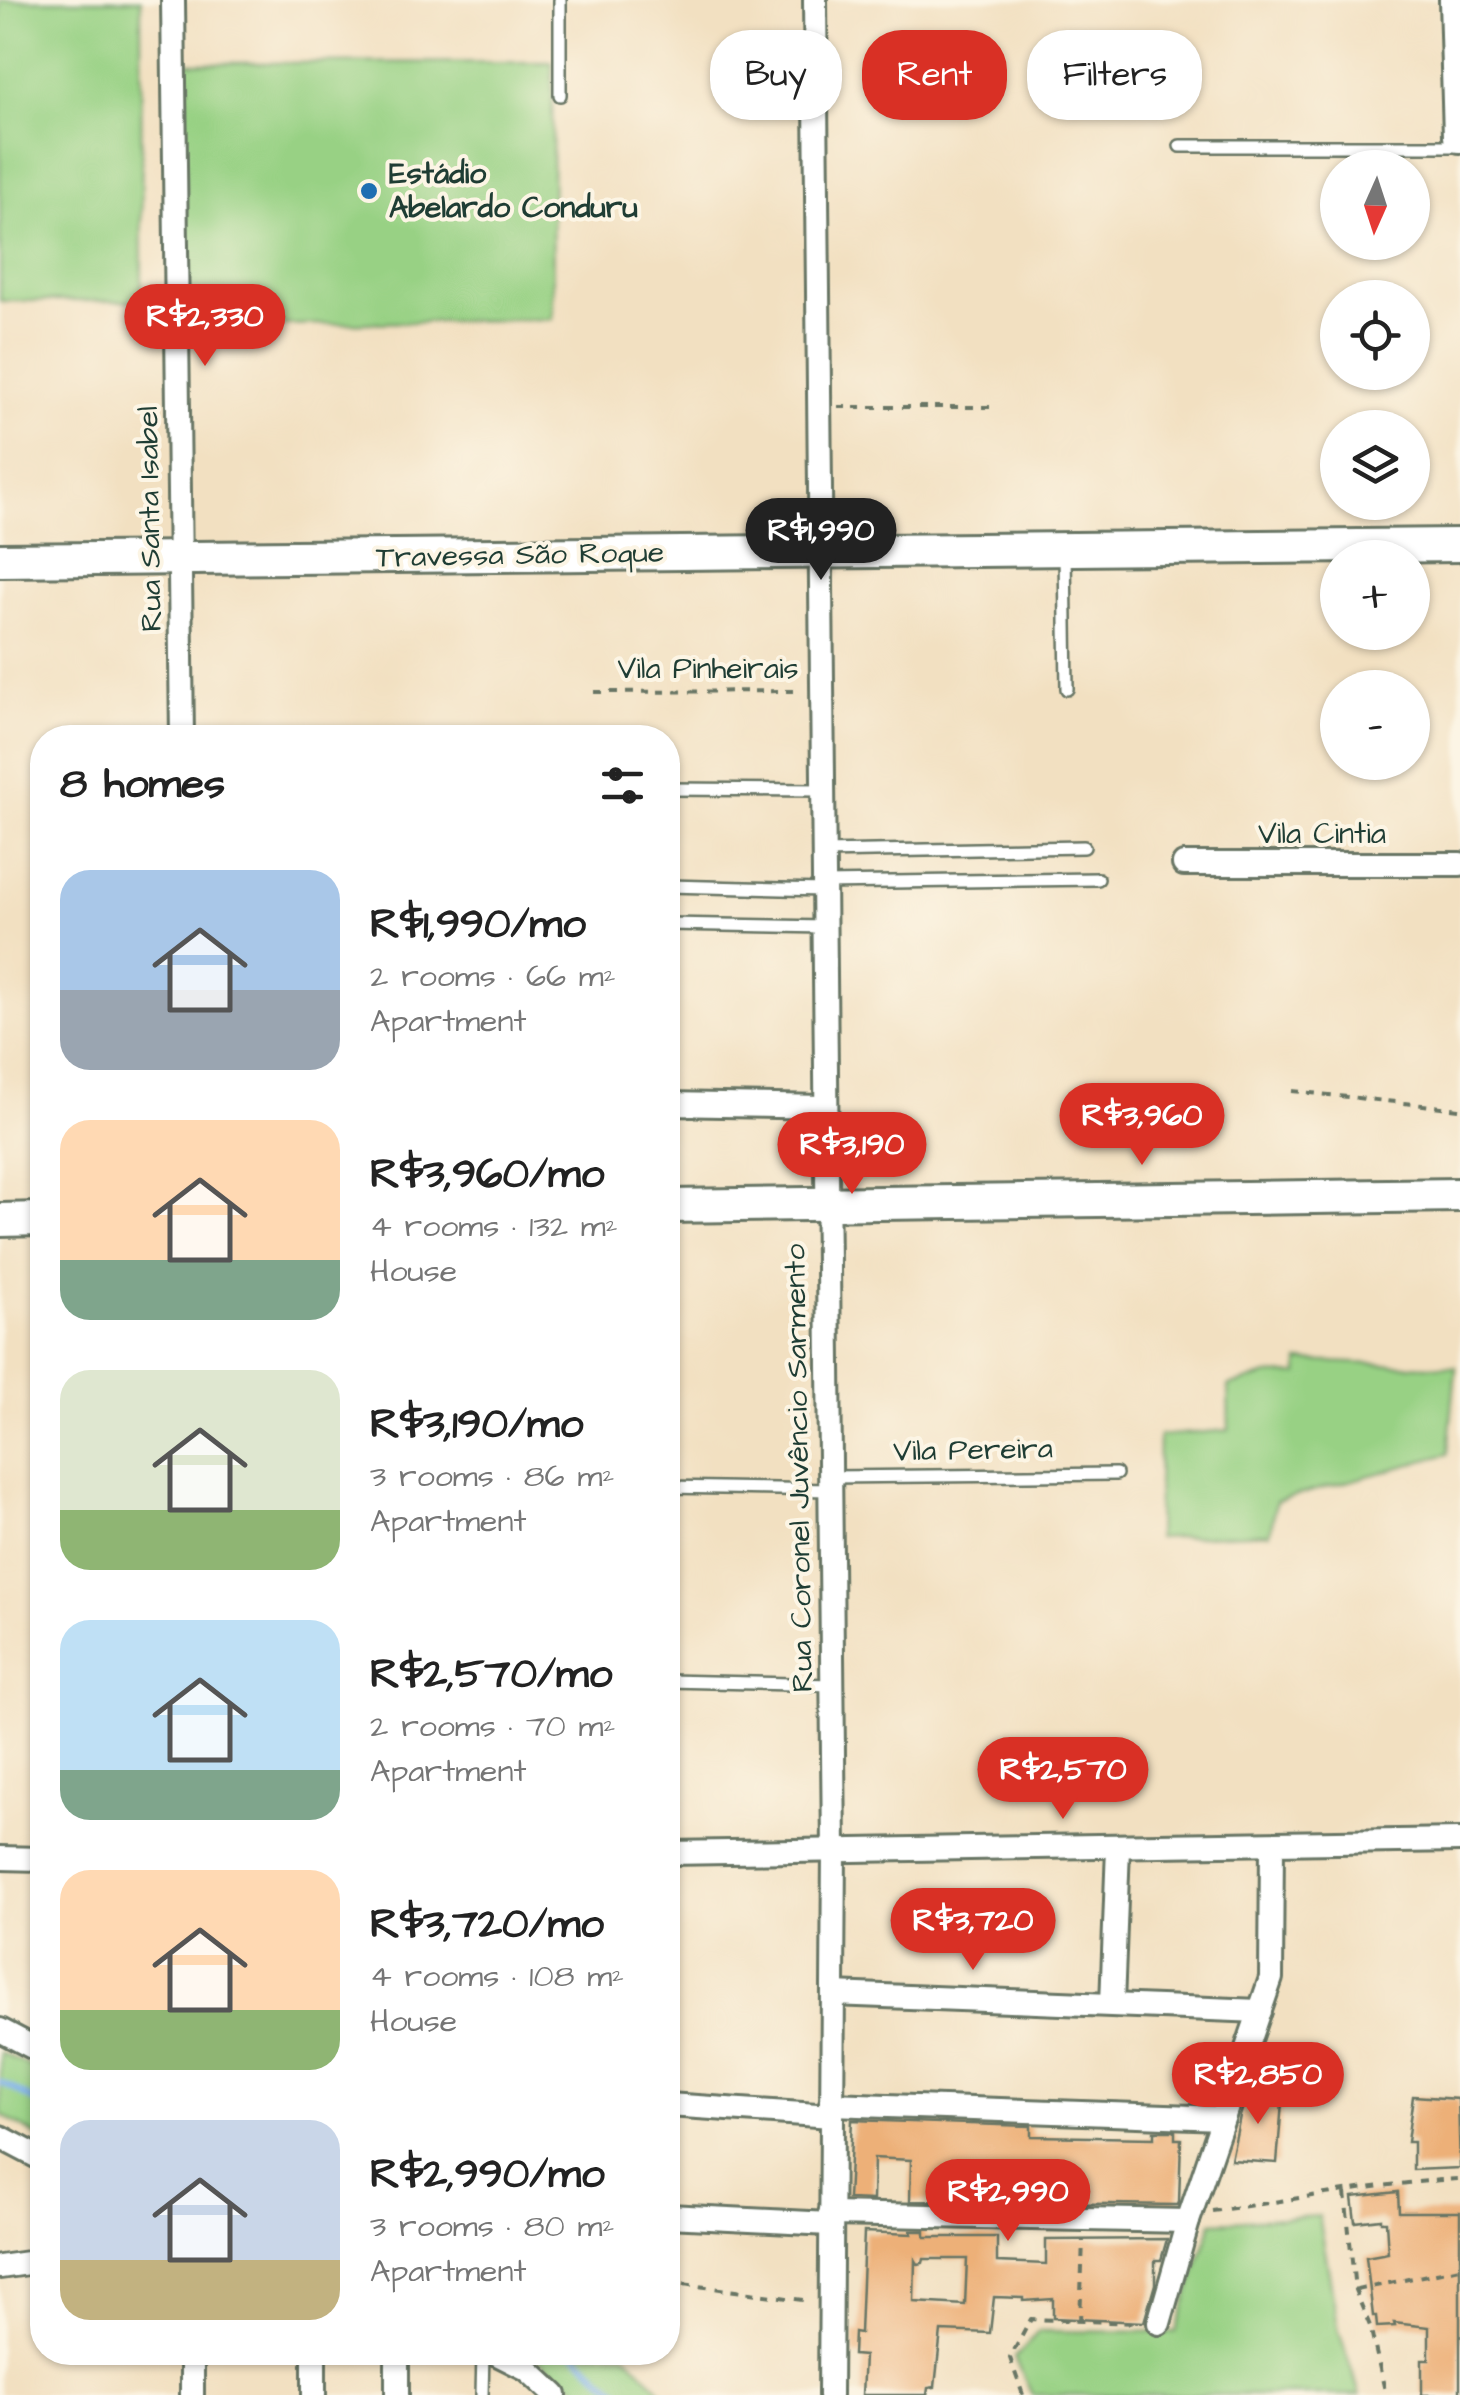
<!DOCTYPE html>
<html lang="en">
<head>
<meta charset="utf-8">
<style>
  body { margin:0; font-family:"Architects Daughter",sans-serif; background:#f6f6f6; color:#222; height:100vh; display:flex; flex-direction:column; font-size:38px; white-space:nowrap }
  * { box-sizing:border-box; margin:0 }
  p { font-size:32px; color:#767676 }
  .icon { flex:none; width:55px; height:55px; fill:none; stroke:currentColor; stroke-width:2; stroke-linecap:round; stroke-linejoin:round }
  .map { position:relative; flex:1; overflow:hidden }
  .details { position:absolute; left:30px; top:725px; width:650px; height:1640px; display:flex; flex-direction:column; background:#fff; border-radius:40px; box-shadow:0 2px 8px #0004 }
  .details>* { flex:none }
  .guide { position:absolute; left:710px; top:30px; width:600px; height:90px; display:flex; gap:20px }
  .needle { width:65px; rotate:183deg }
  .controls { position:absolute; left:1320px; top:150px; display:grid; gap:20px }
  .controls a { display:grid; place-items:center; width:110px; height:110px; border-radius:50%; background:#fff; box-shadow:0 2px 8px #0004; font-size:50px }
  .price { position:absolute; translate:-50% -85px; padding:0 22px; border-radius:35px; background:#d93025; color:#fff; font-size:32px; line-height:65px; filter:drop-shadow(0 2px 5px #0008) }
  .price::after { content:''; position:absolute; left:50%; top:60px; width:30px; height:22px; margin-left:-15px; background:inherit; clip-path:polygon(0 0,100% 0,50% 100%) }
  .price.current { background:#222; color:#fff }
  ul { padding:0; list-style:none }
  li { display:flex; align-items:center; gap:30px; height:250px; padding:0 30px }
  li span { display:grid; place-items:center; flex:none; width:280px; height:200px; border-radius:30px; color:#555 }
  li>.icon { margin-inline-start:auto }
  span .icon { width:120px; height:120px; fill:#fffc; stroke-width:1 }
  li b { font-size:42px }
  h2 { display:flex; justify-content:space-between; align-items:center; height:120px; padding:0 30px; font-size:42px }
  .pill { padding:0 35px; border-radius:40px; background:#fff; box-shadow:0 2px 8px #0004; font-size:35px; line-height:90px }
  .pill.current { background:#d93025; color:#fff }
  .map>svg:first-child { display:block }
  .green { fill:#98d184; stroke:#5c875c; stroke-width:2.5 }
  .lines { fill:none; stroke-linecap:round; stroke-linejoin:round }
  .stream { stroke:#7bb0e9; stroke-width:6 }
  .building { fill:#edb078; fill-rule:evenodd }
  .lane-casing { stroke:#697665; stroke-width:16 }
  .street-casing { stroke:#697665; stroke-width:28 }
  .secondary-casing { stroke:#697665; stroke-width:38 }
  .path { stroke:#697665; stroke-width:4; stroke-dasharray:8 8; stroke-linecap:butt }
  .lane { stroke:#fff; stroke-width:11 }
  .street { stroke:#fff; stroke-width:22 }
  .secondary { stroke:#fff; stroke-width:32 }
  .poi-dot { fill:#1f6fb2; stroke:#fcf5e5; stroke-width:4 }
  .labels { text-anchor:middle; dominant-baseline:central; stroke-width:8; stroke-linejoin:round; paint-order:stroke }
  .poi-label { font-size:30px; font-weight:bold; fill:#1f3d34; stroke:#fcf5e5; text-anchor:start }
  .street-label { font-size:30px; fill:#1f3d34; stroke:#fcf5e5 }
</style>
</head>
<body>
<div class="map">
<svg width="1460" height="2395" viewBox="0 0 1460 2395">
  <rect width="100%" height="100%" fill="#fcf5e5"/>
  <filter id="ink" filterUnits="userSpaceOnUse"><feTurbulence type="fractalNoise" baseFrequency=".01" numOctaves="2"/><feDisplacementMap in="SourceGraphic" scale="20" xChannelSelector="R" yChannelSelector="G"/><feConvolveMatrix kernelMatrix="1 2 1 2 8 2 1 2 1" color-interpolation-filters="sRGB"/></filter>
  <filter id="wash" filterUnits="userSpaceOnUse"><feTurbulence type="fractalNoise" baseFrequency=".0048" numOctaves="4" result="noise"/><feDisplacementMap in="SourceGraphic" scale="40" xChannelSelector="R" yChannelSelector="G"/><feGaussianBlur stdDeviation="2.25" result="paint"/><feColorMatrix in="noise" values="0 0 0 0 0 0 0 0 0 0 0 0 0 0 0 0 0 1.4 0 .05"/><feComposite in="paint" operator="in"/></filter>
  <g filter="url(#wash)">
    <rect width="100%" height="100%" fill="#f2e0c1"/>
    <g class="green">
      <polygon points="0,0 141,0 142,301 0,301"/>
      <polygon points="552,62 553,319 187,327 183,63"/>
      <polygon points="1299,1361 1456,1367 1448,1454 1276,1501 1270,1533 1157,1538 1159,1436 1229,1430 1228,1386 1268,1375 1299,1374"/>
      <polygon points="0,2052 42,2072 42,2139 0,2114"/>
      <polygon points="1319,2216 1339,2331 1360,2395 1032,2395 1015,2358 1039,2331 1176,2332 1212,2222"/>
      <polygon points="530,2353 625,2353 665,2395 588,2395"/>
    </g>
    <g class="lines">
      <g class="stream">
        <polyline points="0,2082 42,2105"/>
        <polyline points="573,2352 623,2395"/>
      </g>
    </g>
    <g id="blocks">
      <g class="building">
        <polygon points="1252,2080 1269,2080 1262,2099 1282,2103 1277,2163 1231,2160 1240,2116"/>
        <polygon points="1413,2096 1458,2099 1460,2168 1413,2170 1413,2142 1407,2142"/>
        <polygon points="852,2120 1031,2126 1031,2136 1154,2138 1154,2131 1175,2131 1175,2139 1181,2139 1179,2202 1178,2205 910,2201 911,2160 874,2158 873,2200 848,2199"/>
        <polygon points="1398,2192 1399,2212 1460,2212 1460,2395 1422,2395 1422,2360 1429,2360 1429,2327 1394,2323 1395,2326 1377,2327 1376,2316 1373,2316 1366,2257 1388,2253 1386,2222 1381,2222 1381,2219 1355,2222 1352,2197"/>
        <path d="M911 2231H925V2237H997V2262L1046 2264V2240L1167 2239 1161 2260H1155V2284L1144 2322 1053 2318V2299L1023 2301V2298L994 2297 990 2333 941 2331 935 2387 928 2388 927 2395H862L864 2356 853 2355 854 2332 860 2333 864 2232 912 2234ZM915 2259 918 2264 923 2263 924 2259H967L965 2305 914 2302Z"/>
      </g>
    </g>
  </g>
  <g filter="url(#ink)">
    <use href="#blocks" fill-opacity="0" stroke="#697665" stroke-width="2.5"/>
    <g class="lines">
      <defs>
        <g id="lane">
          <polyline points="560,0 560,95"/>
          <polyline points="1180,146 1460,146"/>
          <polyline points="1065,554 1067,689"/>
          <polyline points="668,789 822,790"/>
          <polyline points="823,852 1084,847"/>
          <polyline points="823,883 1098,879"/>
          <polyline points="668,886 823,890"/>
          <polyline points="668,924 823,927"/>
          <polyline points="830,1477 1116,1474"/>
          <polyline points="668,1487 830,1490"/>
          <polyline points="668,1681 832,1685"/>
          <polyline points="482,2395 483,2352"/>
        </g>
        <g id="street">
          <polyline points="173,0 182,738"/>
          <polyline points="815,0 834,1850 830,2395"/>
          <polyline points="1184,864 1460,864"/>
          <polyline points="668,1104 824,1107"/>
          <polyline points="668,1853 1460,1840"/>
          <polyline points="0,1858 42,1859"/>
          <polyline points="833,1994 1260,2011"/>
          <polyline points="1112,2004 1118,1848"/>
          <polyline points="0,2030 42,2052"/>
          <polyline points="831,2104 1222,2118"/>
          <polyline points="668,2105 832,2116"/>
          <polyline points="0,2137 42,2159"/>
          <polyline points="830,2214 1188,2221"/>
          <polyline points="668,2216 830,2224"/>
          <polyline points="0,2267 42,2261"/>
          <polyline points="1159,2323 1188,2221 1271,1978 1272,1844"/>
          <polyline points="192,2352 192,2395"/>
          <polyline points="314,2352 314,2395"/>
          <polyline points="397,2352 397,2395"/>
          <polyline points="493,2352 527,2369 555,2395"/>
        </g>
        <g id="secondary">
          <polyline points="1456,0 1460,136"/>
          <polyline points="0,560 1460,545"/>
          <polyline points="668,1206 1460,1195"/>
          <polyline points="0,1220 42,1219"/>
        </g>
      </defs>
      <use href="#lane" class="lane-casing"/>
      <use href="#street" class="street-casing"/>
      <use href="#secondary" class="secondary-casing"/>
      <g class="path">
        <polyline points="838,407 997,407"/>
        <polyline points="594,692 802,691"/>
        <polyline points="1292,1091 1460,1109"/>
        <polyline points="1345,2193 1355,2290 1370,2326 1386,2395"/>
        <path d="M1212 2211C1295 2200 1377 2183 1460 2179"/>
        <polyline points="668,2282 810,2301"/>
        <polyline points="1357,2290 1460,2268"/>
        <polyline points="1080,2322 1083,2239"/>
        <polyline points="1023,2395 1010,2358 1031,2319 1137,2323"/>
      </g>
      <use href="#lane" class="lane"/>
      <use href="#street" class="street"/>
      <use href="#secondary" class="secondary"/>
    </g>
  </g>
  <circle class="poi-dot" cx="369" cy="191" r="10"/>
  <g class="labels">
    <g class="poi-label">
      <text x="389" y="174">Estádio<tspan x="389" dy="34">Abelardo Conduru</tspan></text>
    </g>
    <g class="street-label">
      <text transform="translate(150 519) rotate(-91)">Rua Santa Isabel</text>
      <text transform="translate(520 555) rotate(-1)">Travessa São Roque</text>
      <text x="708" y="669">Vila Pinheirais</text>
      <text x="1322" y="834">Vila Cintia</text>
      <text transform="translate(973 1450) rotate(-1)">Vila Pereira</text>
      <text transform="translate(799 1468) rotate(-91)">Rua Coronel Juvêncio Sarmento</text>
    </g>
  </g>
</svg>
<div class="controls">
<a><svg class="needle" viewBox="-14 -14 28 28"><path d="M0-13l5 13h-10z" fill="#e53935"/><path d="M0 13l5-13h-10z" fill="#767676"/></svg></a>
<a><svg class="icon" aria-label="locate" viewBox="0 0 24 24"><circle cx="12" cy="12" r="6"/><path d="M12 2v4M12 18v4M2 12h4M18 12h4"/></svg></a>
<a><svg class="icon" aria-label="layers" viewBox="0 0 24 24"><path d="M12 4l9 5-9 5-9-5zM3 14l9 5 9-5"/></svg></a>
<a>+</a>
<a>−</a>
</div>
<b class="price" style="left:205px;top:369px">R$2,330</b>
<b class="price current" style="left:821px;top:583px">R$1,990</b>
<b class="price" style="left:1142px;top:1168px">R$3,960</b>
<b class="price" style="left:852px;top:1197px">R$3,190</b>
<b class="price" style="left:1063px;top:1822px">R$2,570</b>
<b class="price" style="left:973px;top:1973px">R$3,720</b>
<b class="price" style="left:1258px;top:2127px">R$2,850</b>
<b class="price" style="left:1008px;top:2244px">R$2,990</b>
<div class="guide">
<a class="pill">Buy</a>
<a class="pill current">Rent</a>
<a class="pill">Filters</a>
</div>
<section class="details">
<h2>8 homes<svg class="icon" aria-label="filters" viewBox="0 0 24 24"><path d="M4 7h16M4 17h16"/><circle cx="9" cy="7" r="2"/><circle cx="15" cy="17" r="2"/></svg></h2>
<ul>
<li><span style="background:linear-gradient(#a9c7e8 60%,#9aa5b1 0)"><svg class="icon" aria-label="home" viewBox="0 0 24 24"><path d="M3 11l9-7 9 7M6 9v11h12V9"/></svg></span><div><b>R$1,990/mo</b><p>2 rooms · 66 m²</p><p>Apartment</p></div></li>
<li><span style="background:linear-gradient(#ffd9b3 70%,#7fa58c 0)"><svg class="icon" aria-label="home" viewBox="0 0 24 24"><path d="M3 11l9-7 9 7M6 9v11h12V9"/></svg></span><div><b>R$3,960/mo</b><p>4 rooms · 132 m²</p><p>House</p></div></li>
<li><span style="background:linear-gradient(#dfe7d0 70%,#8fb573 0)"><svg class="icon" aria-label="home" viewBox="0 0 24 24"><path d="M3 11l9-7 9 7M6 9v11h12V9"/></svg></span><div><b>R$3,190/mo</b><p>3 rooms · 86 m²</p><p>Apartment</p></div></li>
<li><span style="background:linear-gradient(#bfe0f5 75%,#7fa58c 0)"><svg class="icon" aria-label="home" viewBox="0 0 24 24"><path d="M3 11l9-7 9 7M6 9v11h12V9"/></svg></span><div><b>R$2,570/mo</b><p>2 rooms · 70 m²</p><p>Apartment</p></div></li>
<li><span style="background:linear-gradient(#ffd9b3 70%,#8fb573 0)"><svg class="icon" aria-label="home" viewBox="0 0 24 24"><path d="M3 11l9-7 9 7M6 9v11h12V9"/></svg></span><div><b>R$3,720/mo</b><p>4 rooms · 108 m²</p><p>House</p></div></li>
<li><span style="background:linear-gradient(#c9d6e8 70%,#c2b280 0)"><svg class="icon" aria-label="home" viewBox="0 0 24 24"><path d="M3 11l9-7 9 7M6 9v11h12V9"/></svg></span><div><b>R$2,990/mo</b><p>3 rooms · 80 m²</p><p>Apartment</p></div></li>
</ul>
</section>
</div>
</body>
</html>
